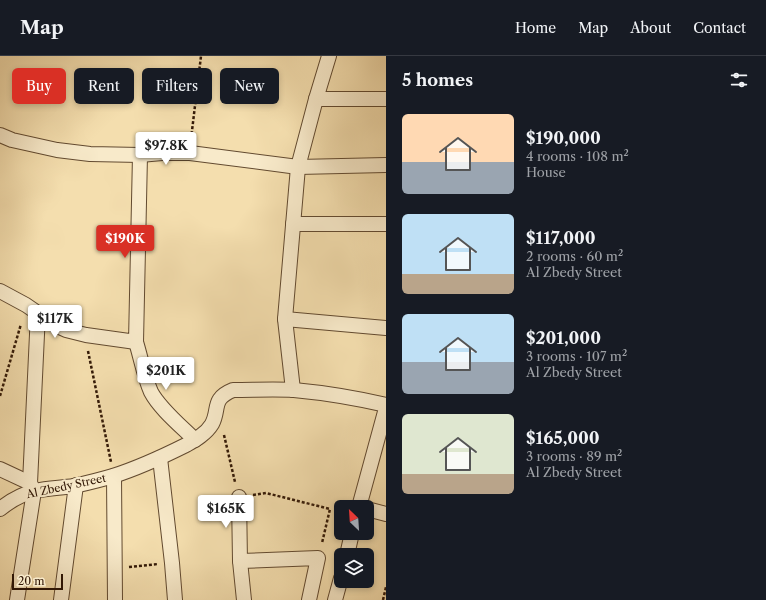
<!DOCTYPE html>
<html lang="en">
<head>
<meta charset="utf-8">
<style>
  body { margin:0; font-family:"Libre Caslon Text",serif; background:#242831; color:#f1f3f6; height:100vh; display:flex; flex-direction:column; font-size:15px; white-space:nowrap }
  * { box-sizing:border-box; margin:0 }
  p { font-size:13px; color:#9ea1a6 }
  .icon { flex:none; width:22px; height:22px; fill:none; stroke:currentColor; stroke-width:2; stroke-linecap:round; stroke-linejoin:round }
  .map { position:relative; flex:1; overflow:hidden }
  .drawer { display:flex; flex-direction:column; background:#171b24; width:380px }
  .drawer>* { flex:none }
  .banner { position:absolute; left:12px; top:12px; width:314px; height:36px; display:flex; gap:8px }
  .needle { width:26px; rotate:335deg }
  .tools { position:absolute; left:334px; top:444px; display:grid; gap:8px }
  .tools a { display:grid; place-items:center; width:40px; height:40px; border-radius:6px; background:#171b24; box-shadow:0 2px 6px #0003; font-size:20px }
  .scale { position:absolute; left:12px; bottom:10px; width:51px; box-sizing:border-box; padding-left:4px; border:2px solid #321806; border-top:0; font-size:11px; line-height:14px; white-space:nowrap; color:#321806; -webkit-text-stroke:3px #f8eaca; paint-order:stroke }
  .price { position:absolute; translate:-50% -34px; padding:0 9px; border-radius:4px; background:#fff; color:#222; font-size:13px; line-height:26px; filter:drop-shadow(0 1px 2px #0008) }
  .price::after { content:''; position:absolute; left:50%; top:24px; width:12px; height:9px; margin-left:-6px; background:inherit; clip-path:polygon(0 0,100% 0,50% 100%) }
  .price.on { background:#d93025; color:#fff }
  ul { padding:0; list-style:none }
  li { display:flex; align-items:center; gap:12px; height:100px; padding:0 16px }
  li span { display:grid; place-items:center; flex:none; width:112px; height:80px; border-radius:6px; color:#555 }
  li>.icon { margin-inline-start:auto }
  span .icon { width:48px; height:48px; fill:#fffc; stroke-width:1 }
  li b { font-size:17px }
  h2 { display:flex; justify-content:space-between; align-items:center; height:48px; padding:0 16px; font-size:17px }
  .pill { padding:0 14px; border-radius:6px; background:#171b24; box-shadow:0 2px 6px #0003; font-size:14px; line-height:36px }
  .pill.on { background:#d93025; color:#fff }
  header { display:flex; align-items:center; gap:24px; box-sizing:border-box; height:56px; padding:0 20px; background:#171b24; border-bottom:1px solid #363941 }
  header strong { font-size:19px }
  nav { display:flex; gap:22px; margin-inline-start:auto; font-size:14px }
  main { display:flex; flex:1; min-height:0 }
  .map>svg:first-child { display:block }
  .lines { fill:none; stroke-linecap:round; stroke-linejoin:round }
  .street-casing { stroke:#624a30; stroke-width:16 }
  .path { stroke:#321806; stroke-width:2.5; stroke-dasharray:3 2; stroke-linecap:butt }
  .street { stroke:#f8eaca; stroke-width:14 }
  .labels { text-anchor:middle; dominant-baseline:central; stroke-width:4; stroke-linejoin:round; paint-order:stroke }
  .street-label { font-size:11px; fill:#321806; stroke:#f8eaca }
</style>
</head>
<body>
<header>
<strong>Map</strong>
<nav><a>Home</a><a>Map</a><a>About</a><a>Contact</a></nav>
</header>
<main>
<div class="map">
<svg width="386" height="544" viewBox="0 0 386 544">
  <rect width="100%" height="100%" fill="#f4deae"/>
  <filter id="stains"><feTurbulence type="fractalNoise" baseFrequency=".005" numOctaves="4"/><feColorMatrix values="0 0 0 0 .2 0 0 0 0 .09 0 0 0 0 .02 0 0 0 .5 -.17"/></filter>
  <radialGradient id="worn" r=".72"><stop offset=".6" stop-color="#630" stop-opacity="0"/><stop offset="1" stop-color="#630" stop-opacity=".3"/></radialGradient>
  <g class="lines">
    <defs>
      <g id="street">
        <polyline points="316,43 386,43"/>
        <polyline points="0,79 12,84 57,94 90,98 140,99 162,97 190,97 298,111 386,109"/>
        <polyline points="293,168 386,168"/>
        <polyline points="0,235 26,249 55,269 66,274 86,279 136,286 140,99"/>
        <polyline points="285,263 386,272"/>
        <path d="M136 286C141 302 144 320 151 336 160 353 181 370 195 384"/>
        <polyline points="293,334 285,263 298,111 316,43 329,0"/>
        <polyline points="160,402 172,507 175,544"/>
        <polyline points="0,413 30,427"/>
        <polyline points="114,420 115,544"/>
        <polyline points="239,441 240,505 244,544"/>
        <polyline points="359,451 386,352"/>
        <path d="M0 453C10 445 22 438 35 435 48 432 61 432 74 430 87 427 100 424 113 420 138 412 162 401 186 389 195 384 206 378 212 368 220 353 211 343 233 334 253 334 274 333 294 334 326 337 356 342 386 349"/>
        <polyline points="367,453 386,458"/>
        <polyline points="347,499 352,477"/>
        <polyline points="240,505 318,502 309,544"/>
        <polyline points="17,544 34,435 30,427 38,257"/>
        <polyline points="61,544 76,429"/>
        <polyline points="335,544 341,522"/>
      </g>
    </defs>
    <use href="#street" class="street-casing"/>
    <g class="path">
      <polyline points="191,83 201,0"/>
      <polyline points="88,295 111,406"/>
      <polyline points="0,340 21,268"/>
      <polyline points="224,379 235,426"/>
      <polyline points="253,439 266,437 330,453 322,487"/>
      <polyline points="129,511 158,508"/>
      <polyline points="383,544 386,531"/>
    </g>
    <use href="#street" class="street"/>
  </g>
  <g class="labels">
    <g class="street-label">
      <text transform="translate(66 430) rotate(-12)">Al Zbedy Street</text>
    </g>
  </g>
  <rect width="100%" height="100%" filter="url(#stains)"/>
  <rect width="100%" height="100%" fill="url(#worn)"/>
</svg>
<div class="tools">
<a><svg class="needle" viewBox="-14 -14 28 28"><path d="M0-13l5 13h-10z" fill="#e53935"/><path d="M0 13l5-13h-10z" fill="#9ea1a6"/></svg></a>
<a><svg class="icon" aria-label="layers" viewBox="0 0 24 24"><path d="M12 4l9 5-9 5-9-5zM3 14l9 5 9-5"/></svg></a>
</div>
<div class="scale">20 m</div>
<b class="price" style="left:166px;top:110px">$97.8K</b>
<b class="price on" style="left:125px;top:203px">$190K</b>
<b class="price" style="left:55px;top:283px">$117K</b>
<b class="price" style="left:166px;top:335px">$201K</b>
<b class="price" style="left:226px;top:473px">$165K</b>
<div class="banner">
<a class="pill on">Buy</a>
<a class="pill">Rent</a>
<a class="pill">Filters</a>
<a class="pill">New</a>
</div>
</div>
<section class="drawer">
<h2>5 homes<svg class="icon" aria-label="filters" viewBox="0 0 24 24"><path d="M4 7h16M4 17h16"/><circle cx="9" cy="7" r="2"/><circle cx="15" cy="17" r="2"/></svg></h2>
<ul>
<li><span style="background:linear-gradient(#ffd9b3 60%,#9aa5b1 0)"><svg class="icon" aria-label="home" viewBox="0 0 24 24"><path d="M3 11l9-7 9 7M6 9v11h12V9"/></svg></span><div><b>$190,000</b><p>4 rooms · 108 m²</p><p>House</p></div></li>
<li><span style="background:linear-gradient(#bfe0f5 75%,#b9a48a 0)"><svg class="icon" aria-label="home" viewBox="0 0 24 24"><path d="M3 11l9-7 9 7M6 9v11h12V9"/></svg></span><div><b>$117,000</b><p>2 rooms · 60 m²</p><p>Al Zbedy Street</p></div></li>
<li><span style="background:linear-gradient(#bfe0f5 60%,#9aa5b1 0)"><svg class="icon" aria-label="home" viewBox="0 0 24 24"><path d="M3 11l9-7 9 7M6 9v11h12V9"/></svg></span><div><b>$201,000</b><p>3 rooms · 107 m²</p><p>Al Zbedy Street</p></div></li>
<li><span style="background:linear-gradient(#dfe7d0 75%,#b9a48a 0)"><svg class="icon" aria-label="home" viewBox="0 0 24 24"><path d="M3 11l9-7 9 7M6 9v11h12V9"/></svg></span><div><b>$165,000</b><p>3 rooms · 89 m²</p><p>Al Zbedy Street</p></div></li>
</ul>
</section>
</main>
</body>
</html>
